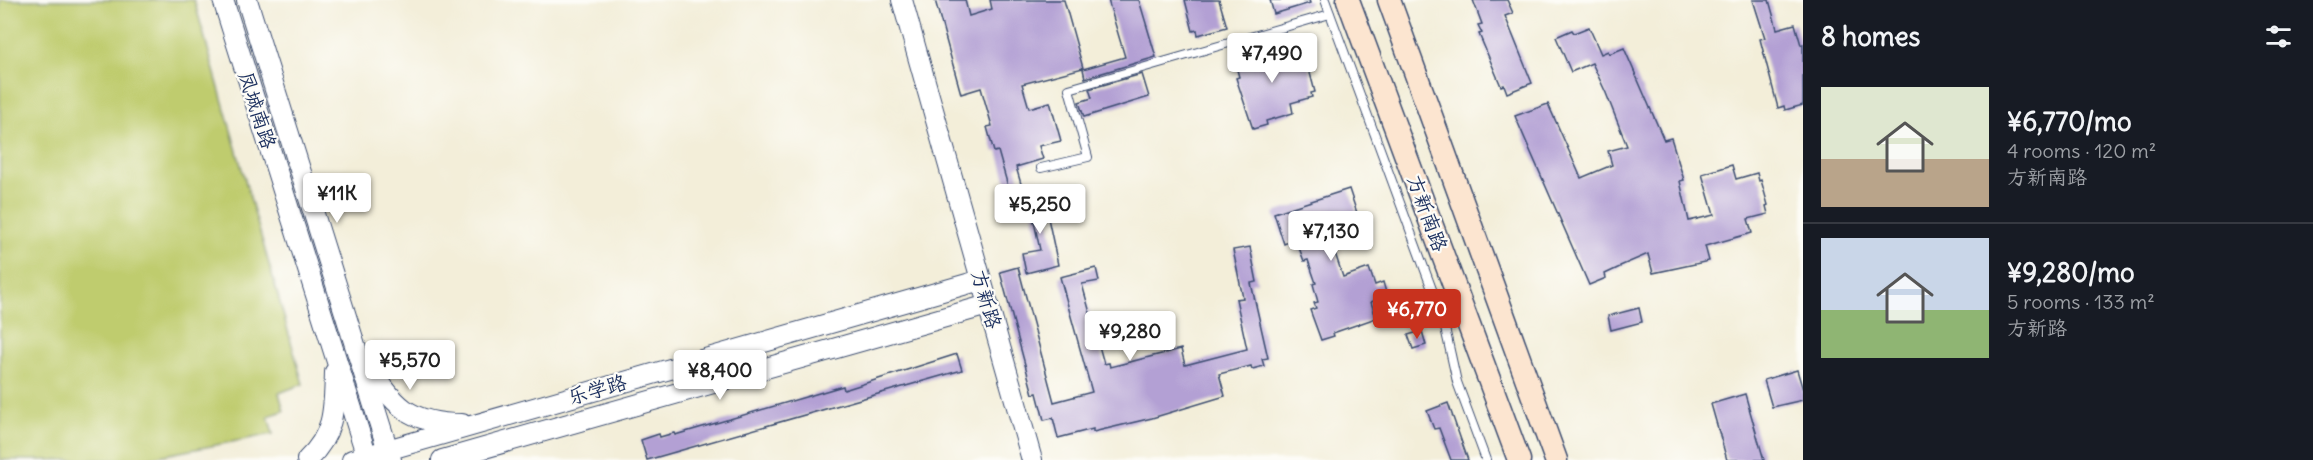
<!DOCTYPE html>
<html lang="en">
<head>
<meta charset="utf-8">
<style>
  body { margin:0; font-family:Delius,"LXGW WenKai TC",sans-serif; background:#20242c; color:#f1f3f6; height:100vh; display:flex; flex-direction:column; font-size:22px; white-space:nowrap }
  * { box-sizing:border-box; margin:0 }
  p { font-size:20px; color:#9ea1a6 }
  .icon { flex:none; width:33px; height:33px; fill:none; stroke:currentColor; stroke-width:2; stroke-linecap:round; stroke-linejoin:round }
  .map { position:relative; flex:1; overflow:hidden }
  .panel { display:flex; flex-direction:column; background:#171b24; width:510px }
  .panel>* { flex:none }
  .price { position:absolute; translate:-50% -51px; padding:0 14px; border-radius:6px; background:#fff; color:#222; font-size:20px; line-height:39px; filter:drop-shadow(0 2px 3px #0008) }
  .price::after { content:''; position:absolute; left:50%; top:36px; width:18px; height:14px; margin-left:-9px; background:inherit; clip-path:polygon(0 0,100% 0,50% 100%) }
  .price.selected { background:#c8321e; color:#fff }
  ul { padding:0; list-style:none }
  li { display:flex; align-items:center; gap:18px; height:150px; padding:0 18px }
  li+li { border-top:2px solid #363941 }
  li span { display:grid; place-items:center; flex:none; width:168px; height:120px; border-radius:0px; color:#555 }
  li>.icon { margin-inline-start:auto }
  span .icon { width:72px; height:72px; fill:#fffc; stroke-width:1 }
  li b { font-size:26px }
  h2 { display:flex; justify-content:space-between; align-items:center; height:72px; padding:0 18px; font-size:26px }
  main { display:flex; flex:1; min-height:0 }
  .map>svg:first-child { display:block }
  .green { fill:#bfcc6e; stroke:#6d7e66; stroke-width:1.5 }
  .building { fill:#b3a0d4 }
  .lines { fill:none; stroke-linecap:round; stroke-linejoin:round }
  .service-casing { stroke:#3b4c70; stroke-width:10 }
  .tertiary-casing { stroke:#3b4c70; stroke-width:22 }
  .secondary-casing { stroke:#3b4c70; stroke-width:25 }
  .service { stroke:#fff; stroke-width:8 }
  .tertiary { stroke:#fff; stroke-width:20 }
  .secondary { stroke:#fce5d0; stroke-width:22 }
  .labels { text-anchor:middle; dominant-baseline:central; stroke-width:4.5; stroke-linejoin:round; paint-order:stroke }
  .street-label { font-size:20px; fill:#1b2f5e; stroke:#fdfcf7 }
</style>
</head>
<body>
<main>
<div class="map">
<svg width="1803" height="460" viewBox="0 0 1803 460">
  <rect width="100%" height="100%" fill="#fdfcf7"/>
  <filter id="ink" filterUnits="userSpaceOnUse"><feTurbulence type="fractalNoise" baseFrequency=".0167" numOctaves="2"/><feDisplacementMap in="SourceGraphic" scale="12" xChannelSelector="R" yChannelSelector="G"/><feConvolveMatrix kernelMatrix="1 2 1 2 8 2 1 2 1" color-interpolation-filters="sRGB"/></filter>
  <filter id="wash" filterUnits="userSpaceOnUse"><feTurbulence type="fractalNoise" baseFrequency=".008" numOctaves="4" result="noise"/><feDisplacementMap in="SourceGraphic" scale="24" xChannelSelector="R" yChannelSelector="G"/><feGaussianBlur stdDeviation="1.35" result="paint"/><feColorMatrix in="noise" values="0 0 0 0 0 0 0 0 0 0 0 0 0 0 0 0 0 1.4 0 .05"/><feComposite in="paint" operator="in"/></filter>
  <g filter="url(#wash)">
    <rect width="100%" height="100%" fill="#f3eed9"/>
    <polygon class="green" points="0,0 194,0 303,384 279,393 284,411 268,416 273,434 139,460 0,460"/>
    <g id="blocks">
      <g class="building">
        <polygon points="935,0 965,0 969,16 992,9 990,0 1064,0 1083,68 1022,84 1029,108 1050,102 1061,141 1039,146 1043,159 1016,167 1024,194 1011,197 998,151 994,152 987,127 992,126 981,88 961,94"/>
        <polygon points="1108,0 1139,0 1156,57 1085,78 1083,69 1125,57"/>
        <polygon points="1185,0 1219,0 1227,27 1198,35 1197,30 1193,31"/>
        <polygon points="1270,0 1309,0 1310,3 1274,14"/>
        <polygon points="1473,0 1507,0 1513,13 1505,16 1532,83 1507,93 1504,85 1501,86 1479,34 1482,33 1478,25 1482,24"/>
        <polygon points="1753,0 1769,0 1777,29 1795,24 1801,45 1803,44 1803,105 1785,110 1784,106 1778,108 1760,39 1765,38"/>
        <polygon points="1589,27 1601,54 1608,51 1609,54 1624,48 1664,140 1671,138 1684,180 1680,181 1689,221 1714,215 1702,174 1732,165 1736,179 1757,173 1759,181 1761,180 1768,205 1766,206 1768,214 1748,219 1752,233 1705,246 1709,261 1653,273 1648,254 1620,266 1620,267 1605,274 1606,278 1589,285 1515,116 1548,104 1581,178 1612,165 1608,151 1627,146 1606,93 1592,63 1571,72 1556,37 1572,30 1574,33"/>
        <polygon points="1275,47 1278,58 1299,51 1300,56 1305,54 1315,92 1311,93 1312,97 1291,103 1293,113 1266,121 1267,125 1253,129 1236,78 1239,77 1233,55 1247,51 1248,55"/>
        <polygon points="1142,74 1149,97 1084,117 1079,102 1092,98 1089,89"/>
        <polygon points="1041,185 1058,265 1026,273 1022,253 1040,250 1027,188"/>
        <polygon points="1349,189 1359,219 1351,221 1357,239 1333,247 1343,277 1369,268 1375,285 1383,282 1387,296 1371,302 1376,318 1333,333 1334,336 1321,340 1310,310 1316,308 1314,303 1318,302 1313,284 1316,283 1308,260 1304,261 1298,245 1293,246 1291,241 1284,244 1274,213"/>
        <polygon points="1250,247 1257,282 1251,283 1268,358 1262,359 1264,366 1252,369 1251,366 1219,374 1225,396 1152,418 1093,432 1093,429 1058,438 1053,418 1044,420 1037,393 1033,394 1000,272 1018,267 1054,402 1092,392 1060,277 1096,268 1099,281 1082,284 1104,364 1109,363 1110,367 1181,349 1185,365 1247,349 1236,299 1243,298 1233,250"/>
        <polygon points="1639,308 1642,322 1611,330 1608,316"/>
        <polygon points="1422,331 1426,345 1413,349 1408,335"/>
        <polygon points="957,354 962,370 647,460 641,440 659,434 660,437 674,433 675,435 843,386 844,390"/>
        <polygon points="1797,370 1803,390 1803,400 1772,407 1764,380"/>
        <polygon points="1745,394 1764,460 1727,460 1711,404"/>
        <polygon points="1448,403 1468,460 1451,460 1439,428 1434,429 1427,411"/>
      </g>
    </g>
  </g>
  <g filter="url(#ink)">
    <use href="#blocks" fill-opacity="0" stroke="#3b4c70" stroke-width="1.5"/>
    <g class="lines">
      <defs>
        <g id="service">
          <polyline points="1325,0 1443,319 1457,382 1486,460"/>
          <polyline points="1041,168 1088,157 1069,89 1330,14"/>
        </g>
        <g id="tertiary">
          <polyline points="223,0 368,460"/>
          <polyline points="247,0 391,460"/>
          <polyline points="902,0 1032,460"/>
          <path d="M367 363C394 405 408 424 462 424"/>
          <path d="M307 460C335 433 334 409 335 372"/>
          <polyline points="352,460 981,280"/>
          <polyline points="442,460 988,305"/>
        </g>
        <g id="secondary">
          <polyline points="1348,0 1519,460"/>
          <polyline points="1389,0 1556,460"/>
        </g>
      </defs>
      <use href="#service" class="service-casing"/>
      <use href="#tertiary" class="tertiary-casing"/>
      <use href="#secondary" class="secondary-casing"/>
      <use href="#service" class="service"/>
      <use href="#tertiary" class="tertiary"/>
      <use href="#secondary" class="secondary"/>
    </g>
  </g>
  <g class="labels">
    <g class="street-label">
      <text transform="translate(258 110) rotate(72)">凤城南路</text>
      <text transform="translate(1428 213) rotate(70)">方新南路</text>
      <text transform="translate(987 299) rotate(74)">方新路</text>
      <text transform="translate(597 389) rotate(-16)">乐学路</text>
    </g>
  </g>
</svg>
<b class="price" style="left:1272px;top:84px">¥7,490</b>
<b class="price" style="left:337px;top:224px">¥11K</b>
<b class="price" style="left:1040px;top:235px">¥5,250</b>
<b class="price" style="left:1331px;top:262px">¥7,130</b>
<b class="price selected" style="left:1417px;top:340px">¥6,770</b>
<b class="price" style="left:1130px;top:362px">¥9,280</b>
<b class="price" style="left:410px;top:391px">¥5,570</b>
<b class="price" style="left:720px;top:401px">¥8,400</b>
</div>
<section class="panel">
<h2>8 homes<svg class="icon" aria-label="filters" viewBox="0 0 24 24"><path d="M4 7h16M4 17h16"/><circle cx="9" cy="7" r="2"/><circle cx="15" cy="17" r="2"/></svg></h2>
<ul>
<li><span style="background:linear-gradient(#dfe7d0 60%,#b9a48a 0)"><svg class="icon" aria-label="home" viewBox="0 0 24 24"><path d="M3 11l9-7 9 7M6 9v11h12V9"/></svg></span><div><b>¥6,770/mo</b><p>4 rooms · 120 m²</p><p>方新南路</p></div></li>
<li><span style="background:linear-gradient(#c9d6e8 60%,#8fb573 0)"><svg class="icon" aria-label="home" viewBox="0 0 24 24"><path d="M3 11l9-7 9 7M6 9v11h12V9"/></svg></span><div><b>¥9,280/mo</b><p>5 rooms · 133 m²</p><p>方新路</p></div></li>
</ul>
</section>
</main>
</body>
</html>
